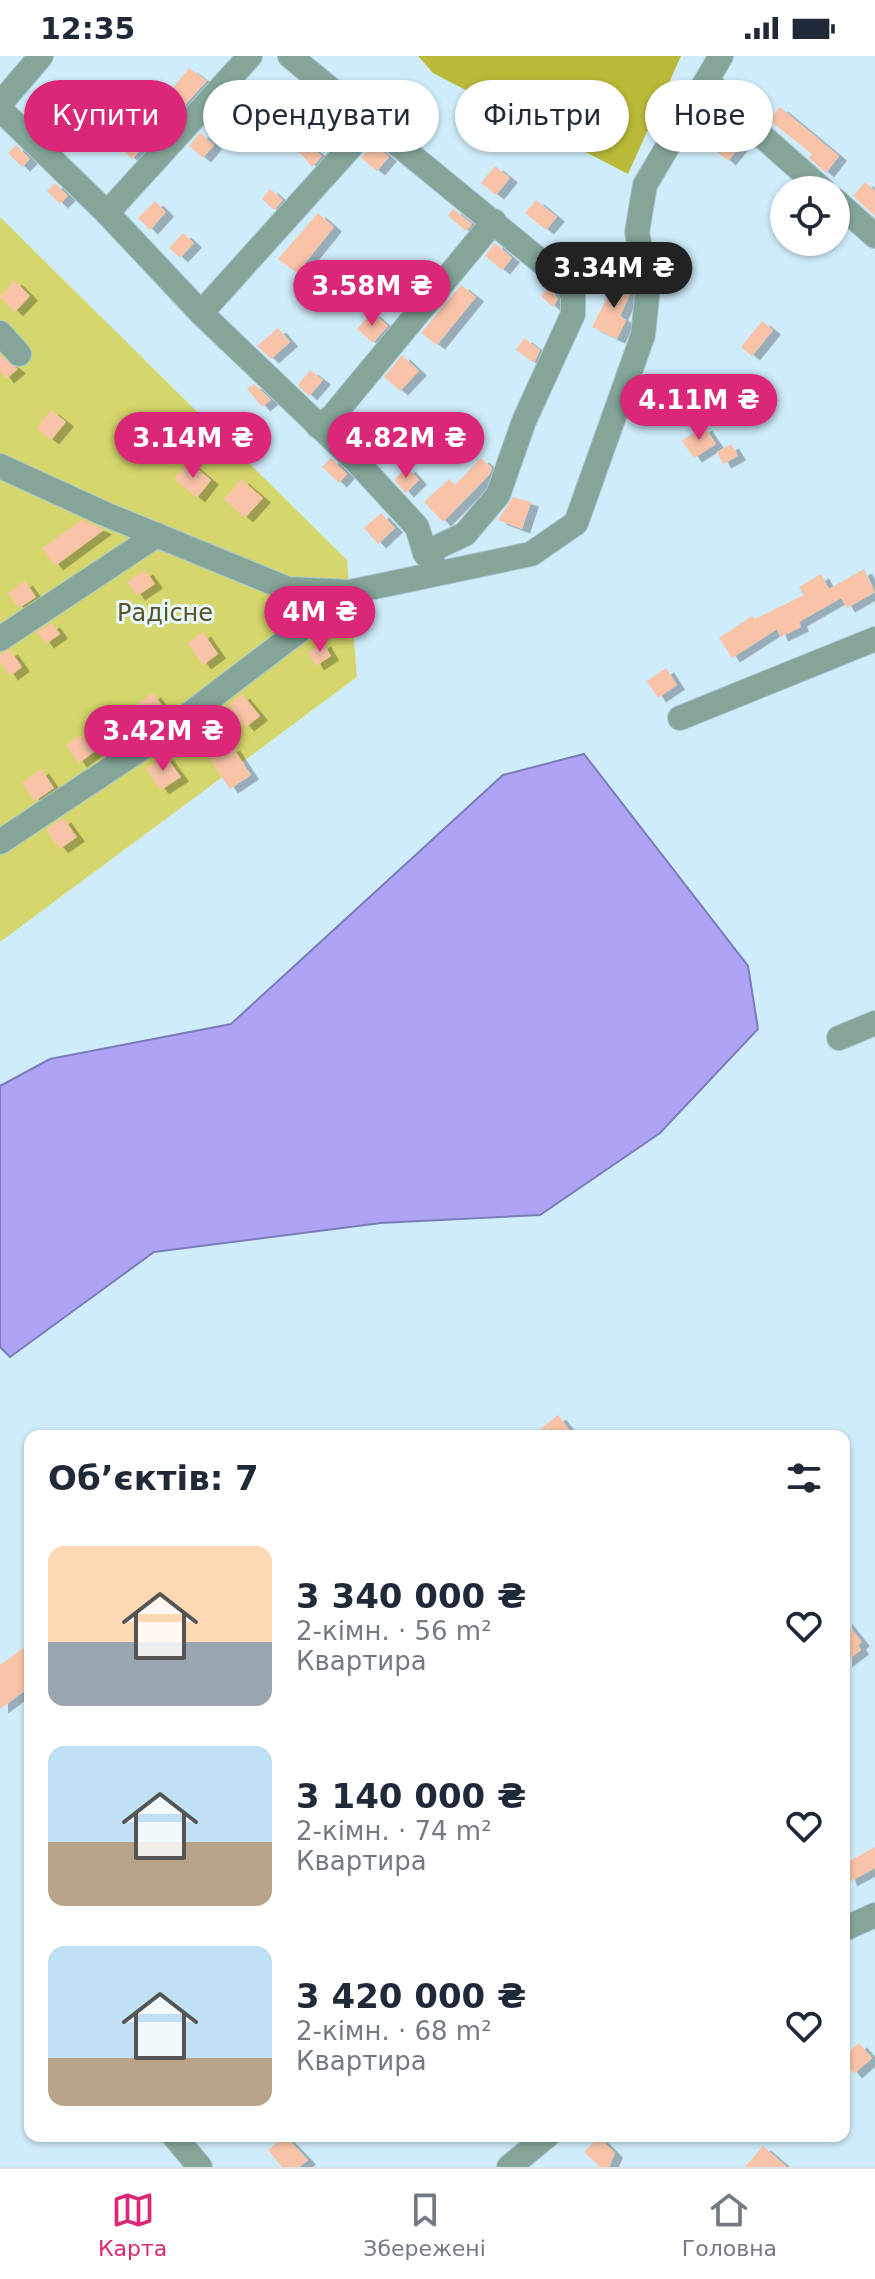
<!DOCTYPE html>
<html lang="uk">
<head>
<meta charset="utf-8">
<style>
  body { margin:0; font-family:"DejaVu Sans",sans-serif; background:#f2f2f3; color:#1f2937; height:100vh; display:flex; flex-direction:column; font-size:30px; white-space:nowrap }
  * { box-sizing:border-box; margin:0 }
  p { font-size:26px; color:#747a83 }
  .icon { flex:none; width:44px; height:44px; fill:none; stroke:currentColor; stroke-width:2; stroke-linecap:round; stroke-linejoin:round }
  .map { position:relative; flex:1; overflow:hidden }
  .side { position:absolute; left:24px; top:1374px; width:826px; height:712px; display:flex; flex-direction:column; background:#fff; border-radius:16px; box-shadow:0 2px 6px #0004 }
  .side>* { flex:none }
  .guide { position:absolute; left:24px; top:24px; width:828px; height:72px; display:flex; gap:16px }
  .controls { position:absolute; left:770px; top:120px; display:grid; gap:16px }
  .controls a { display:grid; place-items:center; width:80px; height:80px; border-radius:50%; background:#fff; box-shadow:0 2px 6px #0004; font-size:40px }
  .price { position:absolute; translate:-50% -68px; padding:0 18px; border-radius:28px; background:#db2777; color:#fff; font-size:26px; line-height:52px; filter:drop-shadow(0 2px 4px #0008) }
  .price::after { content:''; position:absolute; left:50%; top:48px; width:24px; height:18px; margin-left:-12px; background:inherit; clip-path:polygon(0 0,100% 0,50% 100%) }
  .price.current { background:#222; color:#fff }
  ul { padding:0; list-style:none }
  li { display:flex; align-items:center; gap:24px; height:200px; padding:0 24px }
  li span { display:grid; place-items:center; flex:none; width:224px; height:160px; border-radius:16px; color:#555 }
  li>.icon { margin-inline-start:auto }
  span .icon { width:96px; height:96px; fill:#fffc; stroke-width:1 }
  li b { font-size:34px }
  h2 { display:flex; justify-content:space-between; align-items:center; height:96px; padding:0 24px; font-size:34px }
  .chip { padding:0 28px; border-radius:36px; background:#fff; box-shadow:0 2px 6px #0004; font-size:28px; line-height:72px }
  .chip.current { background:#db2777; color:#fff }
  .status { display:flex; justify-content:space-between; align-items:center; height:56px; padding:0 40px; background:#fff; direction:ltr }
  .status svg { height:22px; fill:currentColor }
  .tab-bar { display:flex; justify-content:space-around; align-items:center; height:112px; border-top:2px solid #e0e1e3; background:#fff; font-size:22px; color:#747a83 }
  .tab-bar a { display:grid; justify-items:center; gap:4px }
  .tab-bar .current { color:#db2777 }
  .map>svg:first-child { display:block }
  .green { fill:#d5d76c }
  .forest { fill:#b9ba39 }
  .water { fill:#aea3f5; stroke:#7b7dba; stroke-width:2 }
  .building { fill:#f8c3a7; filter:url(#shadow) }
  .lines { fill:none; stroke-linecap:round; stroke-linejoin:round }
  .minor-casing { stroke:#aac8d6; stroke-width:26 }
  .minor { stroke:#84a598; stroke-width:24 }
  .labels { text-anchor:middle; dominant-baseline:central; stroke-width:6; stroke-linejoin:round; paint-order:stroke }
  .park-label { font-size:24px; fill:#555524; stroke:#e8f6fe }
</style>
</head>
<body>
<div class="status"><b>12:35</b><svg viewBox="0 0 49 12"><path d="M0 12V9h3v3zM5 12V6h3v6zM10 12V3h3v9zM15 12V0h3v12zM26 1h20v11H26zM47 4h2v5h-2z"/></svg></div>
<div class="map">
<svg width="875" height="2111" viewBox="0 0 875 2111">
  <defs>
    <filter id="shadow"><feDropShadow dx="8" dy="4.5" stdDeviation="0" flood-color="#0004"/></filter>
  </defs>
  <rect width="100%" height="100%" fill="#cfecfa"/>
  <polygon class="green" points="0,161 347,504 357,621 0,886"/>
  <polygon class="forest" points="418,0 681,0 628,118 433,17"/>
  <polygon class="water" points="584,698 748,910 758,973 660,1077 540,1159 381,1167 154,1196 10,1301 0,1291 0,1030 50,1003 231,968 503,719"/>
  <g class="building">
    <polygon points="189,12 207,25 168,67 153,56"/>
    <polygon points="240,33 252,42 241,57 228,47"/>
    <polygon points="46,34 58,46 42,63 29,51"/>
    <polygon points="521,35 529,45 515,58 506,48"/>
    <polygon points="404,41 429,61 416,77 391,58"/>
    <polygon points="780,51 839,100 826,117 809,102 812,98 769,64"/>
    <polygon points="280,63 322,100 312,111 301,98 270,79"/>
    <polygon points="131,72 147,88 132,103 116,87"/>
    <polygon points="731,75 744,85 728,105 715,94"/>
    <polygon points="200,77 214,89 203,102 189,90"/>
    <polygon points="374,88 389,101 377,115 361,102"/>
    <polygon points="16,89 30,103 22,111 8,97"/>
    <polygon points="495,110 510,122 496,139 481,127"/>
    <polygon points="865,126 875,135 875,160 853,140"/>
    <polygon points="55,127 68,140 60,148 47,135"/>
    <polygon points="270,133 283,144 274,154 262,143"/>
    <polygon points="536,144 557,161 546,174 525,157"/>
    <polygon points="155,145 166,156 150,174 138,162"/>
    <polygon points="453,153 472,168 466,175 448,160"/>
    <polygon points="318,157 334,171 297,217 278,203"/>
    <polygon points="183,177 194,187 180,202 169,192"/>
    <polygon points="495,187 512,202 502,214 485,200"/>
    <polygon points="404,220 419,232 406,248 390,235"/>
    <polygon points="617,222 633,232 620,260 626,264 617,283 592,271"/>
    <polygon points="14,224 30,240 15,256 0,241"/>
    <polygon points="461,229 476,241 437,289 421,277"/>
    <polygon points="549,232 558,243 553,251 541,240"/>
    <polygon points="372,256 388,270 373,287 357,273"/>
    <polygon points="762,265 773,274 752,300 741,291"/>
    <polygon points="278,272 290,286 271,303 257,290"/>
    <polygon points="524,282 540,294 534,307 516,294"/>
    <polygon points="0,299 18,313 6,323 0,315"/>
    <polygon points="402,299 419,315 400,335 384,321"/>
    <polygon points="310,314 323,324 309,340 298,329"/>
    <polygon points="254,328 271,344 262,351 247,333"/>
    <polygon points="51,354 66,366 51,384 36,372"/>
    <polygon points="366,366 383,384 372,395 355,378"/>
    <polygon points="704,370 716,388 694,402 682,385"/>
    <polygon points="731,388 738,400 723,408 717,396"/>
    <polygon points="331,402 347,418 339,427 322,411"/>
    <polygon points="481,402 492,412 489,419 443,466 424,446 449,423 455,429"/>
    <polygon points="189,406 211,424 197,442 174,423"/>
    <polygon points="407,411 419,424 406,437 394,424"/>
    <polygon points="241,423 263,442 245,462 224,443"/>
    <polygon points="513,441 531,446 522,473 498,464"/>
    <polygon points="381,457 395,472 378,488 364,472"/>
    <polygon points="82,464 104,474 55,510 42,492"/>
    <polygon points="864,513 875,536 847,552 841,542 799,566 801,571 780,581 777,573 732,602 719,582 752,560 755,563 804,539 799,531 821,518 829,533"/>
    <polygon points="145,514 155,528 137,540 127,526"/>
    <polygon points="25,525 36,541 19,552 8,537"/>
    <polygon points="52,567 60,578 46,588 37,576"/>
    <polygon points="203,576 218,598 203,609 188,587"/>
    <polygon points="323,586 331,600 316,610 308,596"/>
    <polygon points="10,594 22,611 10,620 0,606 0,599"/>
    <polygon points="666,612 677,629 658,642 647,625"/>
    <polygon points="153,637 166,655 150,666 137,648"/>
    <polygon points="242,638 260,660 246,671 228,649"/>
    <polygon points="116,664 126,678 115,687 112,683 79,707 66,689 80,679 86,686"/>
    <polygon points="207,664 228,692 232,690 251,719 230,733 202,692 198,695 187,679"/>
    <polygon points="165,699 181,721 161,734 146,713"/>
    <polygon points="41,713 54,732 35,745 22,727"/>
    <polygon points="63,762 77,781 60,793 46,774"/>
    <polygon points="558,1359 574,1380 532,1380"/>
    <polygon points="844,1563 862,1586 858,1589 861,1594 844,1607"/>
    <polygon points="30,1587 30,1631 0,1653 0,1609"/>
    <polygon points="875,1791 875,1812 849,1826 844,1808"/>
    <polygon points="859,1987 872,2002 854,2018 844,2006 844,2000"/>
    <polygon points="285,2080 308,2104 299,2111 282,2111 268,2094"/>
    <polygon points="599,2081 615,2097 609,2111 600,2111 584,2096"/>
    <polygon points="763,2090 787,2111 745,2111"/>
  </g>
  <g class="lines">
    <defs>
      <g id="minor">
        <polyline points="290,0 561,222 573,238 573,258 524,365 498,439 465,478 425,497"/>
        <polyline points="707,24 753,72 823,134"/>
        <polyline points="0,48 41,0"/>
        <polyline points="0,53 107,157 201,257 359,408 417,471 425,497 434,509"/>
        <polyline points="836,145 875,180"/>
        <polyline points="107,157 250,0"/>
        <polyline points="201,257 374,65"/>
        <polyline points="0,277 19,298"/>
        <polyline points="318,370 332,361 494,165"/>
        <polyline points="0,410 105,458 288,533 350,536 531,498 576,467 643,279 648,231 637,176 645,129 721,0"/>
        <polyline points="0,583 157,479"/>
        <polyline points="680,662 875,583"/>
        <polyline points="0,786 166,676 350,536"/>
        <polyline points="839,982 875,967"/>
        <polyline points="844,1873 875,1859"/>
        <polyline points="174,2080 200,2111"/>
        <polyline points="509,2111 547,2080"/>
      </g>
    </defs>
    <use href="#minor" class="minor-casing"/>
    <use href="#minor" class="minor"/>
  </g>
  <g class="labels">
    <g class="park-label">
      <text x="165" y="557">Радісне</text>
    </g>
  </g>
</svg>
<div class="controls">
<a><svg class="icon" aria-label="locate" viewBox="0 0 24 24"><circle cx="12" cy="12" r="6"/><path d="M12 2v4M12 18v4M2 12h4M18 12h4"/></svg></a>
</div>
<b class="price current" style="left:614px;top:254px">3.34M ₴</b>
<b class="price" style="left:372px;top:272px">3.58M ₴</b>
<b class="price" style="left:699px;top:386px">4.11M ₴</b>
<b class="price" style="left:193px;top:424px">3.14M ₴</b>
<b class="price" style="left:406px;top:424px">4.82M ₴</b>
<b class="price" style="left:320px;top:598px">4M ₴</b>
<b class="price" style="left:163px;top:717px">3.42M ₴</b>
<div class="guide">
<a class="chip current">Купити</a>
<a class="chip">Орендувати</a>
<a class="chip">Фільтри</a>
<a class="chip">Нове</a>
</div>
<section class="side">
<h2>Об’єктів: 7<svg class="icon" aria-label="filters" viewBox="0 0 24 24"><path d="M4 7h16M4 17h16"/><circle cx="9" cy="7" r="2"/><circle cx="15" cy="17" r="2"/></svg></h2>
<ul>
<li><span style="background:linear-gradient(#ffd9b3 60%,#9aa5b1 0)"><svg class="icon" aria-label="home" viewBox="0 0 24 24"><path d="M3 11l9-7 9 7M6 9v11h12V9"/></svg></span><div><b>3 340 000 ₴</b><p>2-кімн. · 56 m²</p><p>Квартира</p></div><svg class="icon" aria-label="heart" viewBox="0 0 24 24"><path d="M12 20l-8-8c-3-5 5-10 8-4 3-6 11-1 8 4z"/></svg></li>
<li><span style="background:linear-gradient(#bfe0f5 60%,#b9a48a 0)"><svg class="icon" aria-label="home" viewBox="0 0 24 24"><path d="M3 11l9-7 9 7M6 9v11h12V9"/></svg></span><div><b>3 140 000 ₴</b><p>2-кімн. · 74 m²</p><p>Квартира</p></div><svg class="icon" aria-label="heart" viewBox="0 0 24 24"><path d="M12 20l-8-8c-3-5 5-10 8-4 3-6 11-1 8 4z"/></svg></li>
<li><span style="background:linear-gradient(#bfe0f5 70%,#b9a48a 0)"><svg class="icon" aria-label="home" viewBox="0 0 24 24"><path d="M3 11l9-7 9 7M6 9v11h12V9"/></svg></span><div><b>3 420 000 ₴</b><p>2-кімн. · 68 m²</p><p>Квартира</p></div><svg class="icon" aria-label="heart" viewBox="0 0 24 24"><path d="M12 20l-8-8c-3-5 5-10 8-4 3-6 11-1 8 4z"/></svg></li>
</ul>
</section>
</div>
<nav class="tab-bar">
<a class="current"><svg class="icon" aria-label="map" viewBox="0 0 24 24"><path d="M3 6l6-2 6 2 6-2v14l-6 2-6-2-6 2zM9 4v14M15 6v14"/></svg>Карта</a>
<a><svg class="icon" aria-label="saved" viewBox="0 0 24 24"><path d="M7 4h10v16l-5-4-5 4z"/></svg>Збережені</a>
<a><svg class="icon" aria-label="home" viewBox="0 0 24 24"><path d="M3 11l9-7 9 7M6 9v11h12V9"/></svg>Головна</a>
</nav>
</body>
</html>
